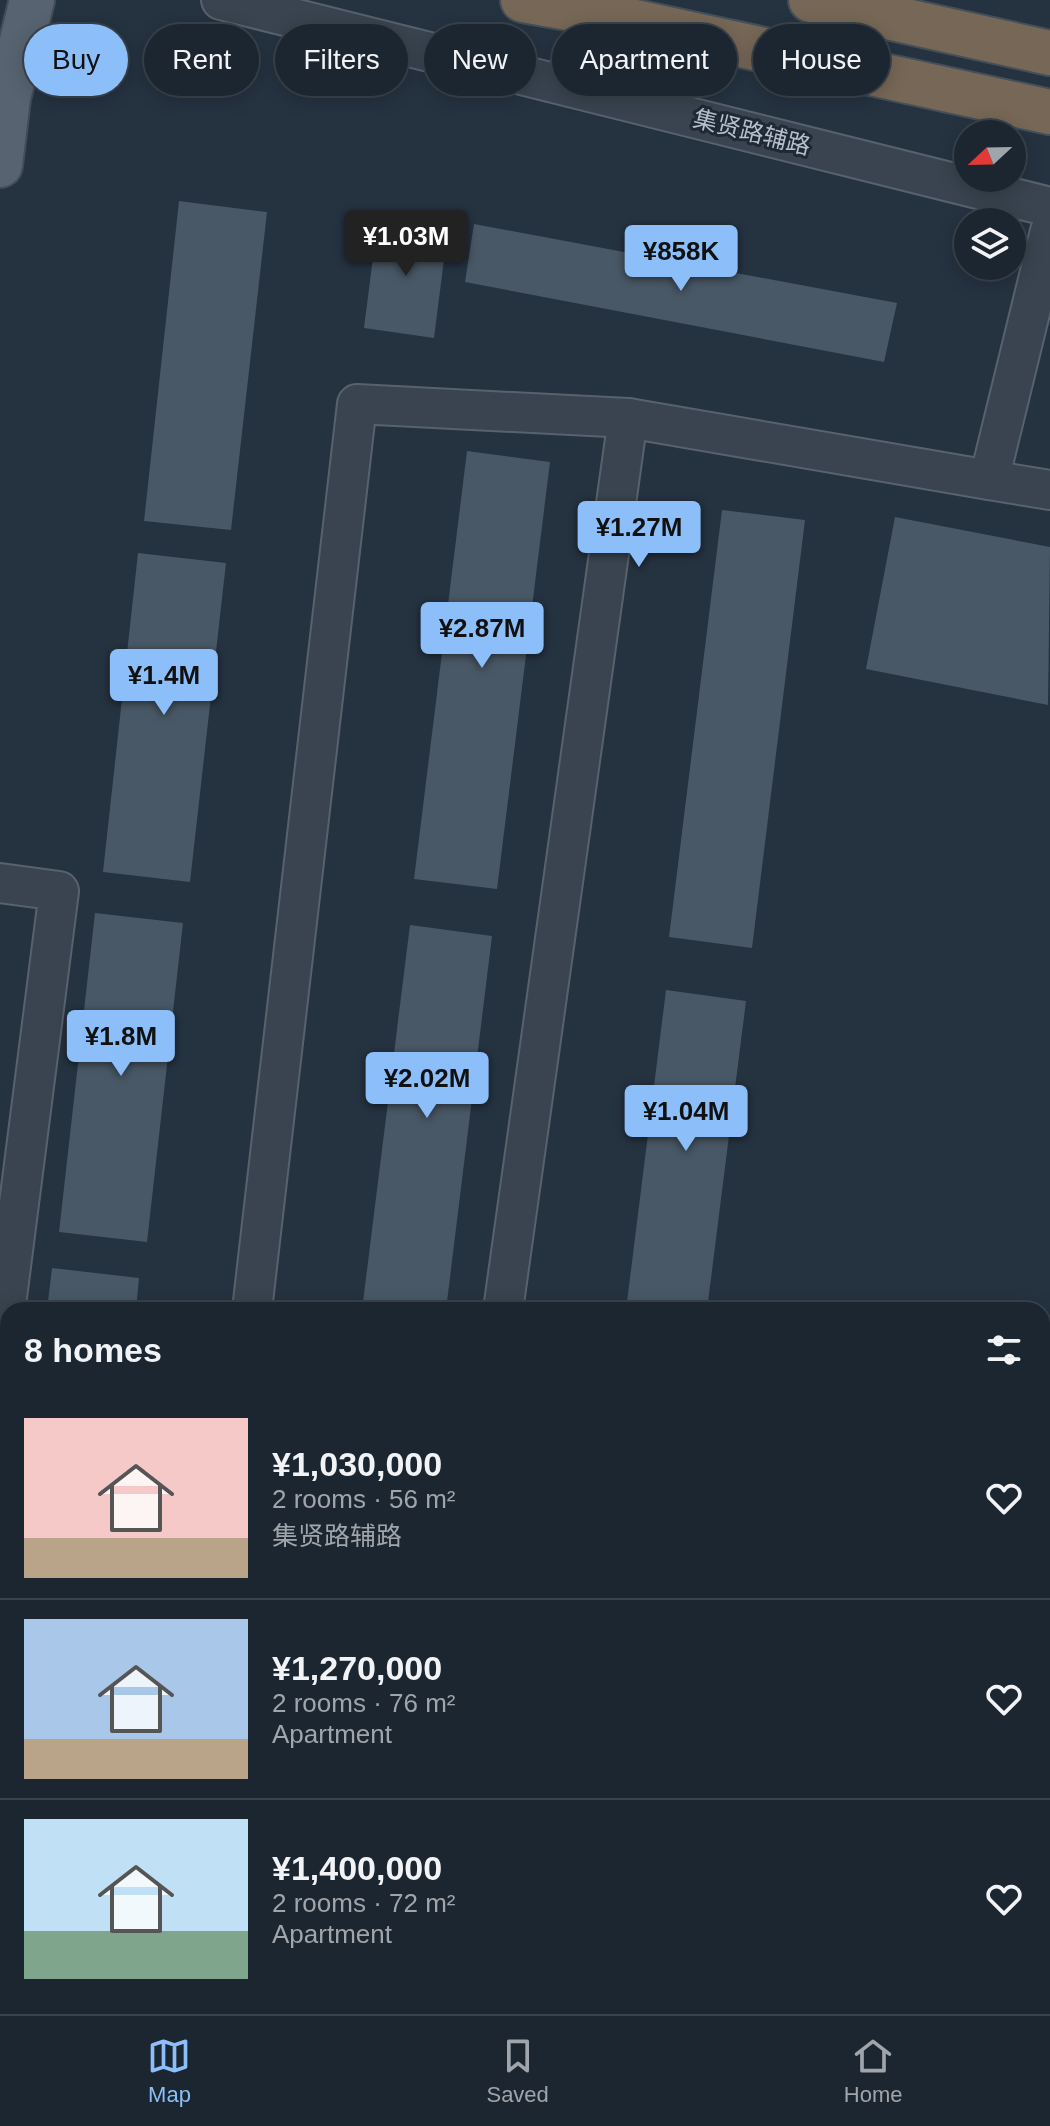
<!DOCTYPE html>
<html lang="en">
<head>
<meta charset="utf-8">
<style>
  body { margin:0; font-family:Helvetica,"Noto Sans SC",sans-serif; background:#252e38; color:#f1f3f6; height:100vh; display:flex; flex-direction:column; font-size:30px; white-space:nowrap }
  * { box-sizing:border-box; margin:0 }
  p { font-size:26px; color:#a0a5ab }
  .icon { flex:none; width:44px; height:44px; fill:none; stroke:currentColor; stroke-width:2; stroke-linecap:round; stroke-linejoin:round }
  .map { position:relative; flex:1; overflow:hidden }
  .side { position:absolute; left:0px; top:1302px; width:1050px; height:712px; display:flex; flex-direction:column; background:#1c2630; border-radius:24px 24px 0 0; box-shadow:0 4px 20px #0003,0 0 0 2px #3a434c }
  .side>* { flex:none }
  .hud { position:absolute; left:24px; top:24px; width:1002px; height:72px; display:flex; gap:16px }
  .needle { width:52px; rotate:248deg }
  .controls { position:absolute; left:954px; top:120px; display:grid; gap:16px }
  .controls a { display:grid; place-items:center; width:72px; height:72px; border-radius:50%; background:#1c2630; box-shadow:0 4px 20px #0003,0 0 0 2px #3a434c; font-size:40px }
  .price { position:absolute; translate:-50% -68px; padding:0 18px; border-radius:8px; background:#8cbef9; color:#111; font-size:26px; line-height:52px; filter:drop-shadow(0 2px 4px #0008) }
  .price::after { content:''; position:absolute; left:50%; top:48px; width:24px; height:18px; margin-left:-12px; background:inherit; clip-path:polygon(0 0,100% 0,50% 100%) }
  .price.current { background:#222; color:#fff }
  ul { padding:0; list-style:none }
  li { display:flex; align-items:center; gap:24px; height:200px; padding:0 24px }
  li+li { border-top:2px solid #3a434c }
  li span { display:grid; place-items:center; flex:none; width:224px; height:160px; border-radius:0px; color:#555 }
  li>.icon { margin-inline-start:auto }
  span .icon { width:96px; height:96px; fill:#fffc; stroke-width:1 }
  li b { font-size:34px }
  h2 { display:flex; justify-content:space-between; align-items:center; height:96px; padding:0 24px; font-size:34px }
  .pill { padding:0 28px; border-radius:36px; background:#1c2630; box-shadow:0 4px 20px #0003,0 0 0 2px #3a434c; font-size:28px; line-height:72px }
  .pill.current { background:#8cbef9; color:#111 }
  .tab-bar { display:flex; justify-content:space-around; align-items:center; height:112px; border-top:2px solid #3a434c; background:#1c2630; font-size:22px; color:#a0a5ab }
  .tab-bar a { display:grid; justify-items:center; gap:4px }
  .tab-bar .current { color:#8cbef9 }
  .map>svg:first-child { display:block }
  .building { fill:#495866 }
  .lines { fill:none; stroke-linecap:round; stroke-linejoin:round }
  .minor-casing { stroke:#57626d; stroke-width:42 }
  .major-casing { stroke:#434d59; stroke-width:48 }
  .highway-casing { stroke:#444f5a; stroke-width:48 }
  .minor { stroke:#394450; stroke-width:38 }
  .major { stroke:#576370; stroke-width:44 }
  .highway { stroke:#766756; stroke-width:44 }
  .labels { text-anchor:middle; dominant-baseline:central; stroke-width:6; stroke-linejoin:round; paint-order:stroke }
  .street-label { font-size:24px; fill:#b6bfca; stroke:#1e2935 }
</style>
</head>
<body>
<div class="map">
<svg width="1050" height="2014" viewBox="0 0 1050 2014">
  <rect width="100%" height="100%" fill="#253240"/>
  <g class="building">
    <polygon points="179,201 267,212 231,530 144,521"/>
    <polygon points="378,218 448,228 434,338 364,328"/>
    <polygon points="474,224 897,303 884,362 465,282"/>
    <polygon points="467,451 550,462 497,889 414,879"/>
    <polygon points="722,510 805,520 752,948 669,937"/>
    <polygon points="895,517 1050,547 1048,705 866,669"/>
    <polygon points="138,553 226,563 190,882 103,872"/>
    <polygon points="95,913 183,923 147,1242 59,1232"/>
    <polygon points="410,925 492,936 446,1310 362,1310"/>
    <polygon points="666,990 746,1001 707,1310 626,1310"/>
    <polygon points="52,1268 139,1278 136,1310 47,1310"/>
    <polygon points="1,1661 8,1662 8,2006 168,2006 214,2014 0,2014"/>
    <polygon points="1042,1727 1050,1728 1048,1951 1042,1950"/>
    <polygon points="252,2006 340,2006 339,2014 251,2014"/>
    <polygon points="569,2006 653,2006 652,2014 568,2014"/>
    <polygon points="865,2006 952,2006 951,2014 864,2014"/>
  </g>
  <g class="lines">
    <defs>
      <g id="minor">
        <polyline points="221,0 1050,207"/>
        <polyline points="989,480 1050,490"/>
        <polyline points="0,883 59,891 0,1352"/>
        <polyline points="252,1310 357,404 628,418"/>
        <polyline points="503,1310 628,418 989,480 1050,231"/>
        <polyline points="404,2014 405,2006"/>
        <polyline points="763,2014 764,2006"/>
      </g>
      <polyline id="major" points="0,165 8,98 32,0"/>
      <g id="highway">
        <polyline points="523,0 580,10 1050,112"/>
        <polyline points="811,0 1050,53"/>
      </g>
    </defs>
    <use href="#minor" class="minor-casing"/>
    <use href="#major" class="major-casing"/>
    <use href="#highway" class="highway-casing"/>
    <use href="#minor" class="minor"/>
    <use href="#major" class="major"/>
    <use href="#highway" class="highway"/>
  </g>
  <g class="labels">
    <g class="street-label">
      <text transform="translate(752 132) rotate(14)">集贤路辅路</text>
    </g>
  </g>
</svg>
<div class="controls">
<a><svg class="needle" viewBox="-14 -14 28 28"><path d="M0-13l5 13h-10z" fill="#e53935"/><path d="M0 13l5-13h-10z" fill="#a0a5ab"/></svg></a>
<a><svg class="icon" aria-label="layers" viewBox="0 0 24 24"><path d="M12 4l9 5-9 5-9-5zM3 14l9 5 9-5"/></svg></a>
</div>
<b class="price current" style="left:406px;top:278px">¥1.03M</b>
<b class="price" style="left:681px;top:293px">¥858K</b>
<b class="price" style="left:639px;top:569px">¥1.27M</b>
<b class="price" style="left:482px;top:670px">¥2.87M</b>
<b class="price" style="left:164px;top:717px">¥1.4M</b>
<b class="price" style="left:121px;top:1078px">¥1.8M</b>
<b class="price" style="left:427px;top:1120px">¥2.02M</b>
<b class="price" style="left:686px;top:1153px">¥1.04M</b>
<div class="hud">
<a class="pill current">Buy</a>
<a class="pill">Rent</a>
<a class="pill">Filters</a>
<a class="pill">New</a>
<a class="pill">Apartment</a>
<a class="pill">House</a>
</div>
<section class="side">
<h2>8 homes<svg class="icon" aria-label="filters" viewBox="0 0 24 24"><path d="M4 7h16M4 17h16"/><circle cx="9" cy="7" r="2"/><circle cx="15" cy="17" r="2"/></svg></h2>
<ul>
<li><span style="background:linear-gradient(#f6c9c9 75%,#b9a48a 0)"><svg class="icon" aria-label="home" viewBox="0 0 24 24"><path d="M3 11l9-7 9 7M6 9v11h12V9"/></svg></span><div><b>¥1,030,000</b><p>2 rooms · 56 m²</p><p>集贤路辅路</p></div><svg class="icon" aria-label="heart" viewBox="0 0 24 24"><path d="M12 20l-8-8c-3-5 5-10 8-4 3-6 11-1 8 4z"/></svg></li>
<li><span style="background:linear-gradient(#a9c7e8 75%,#b9a48a 0)"><svg class="icon" aria-label="home" viewBox="0 0 24 24"><path d="M3 11l9-7 9 7M6 9v11h12V9"/></svg></span><div><b>¥1,270,000</b><p>2 rooms · 76 m²</p><p>Apartment</p></div><svg class="icon" aria-label="heart" viewBox="0 0 24 24"><path d="M12 20l-8-8c-3-5 5-10 8-4 3-6 11-1 8 4z"/></svg></li>
<li><span style="background:linear-gradient(#bfe0f5 70%,#7fa58c 0)"><svg class="icon" aria-label="home" viewBox="0 0 24 24"><path d="M3 11l9-7 9 7M6 9v11h12V9"/></svg></span><div><b>¥1,400,000</b><p>2 rooms · 72 m²</p><p>Apartment</p></div><svg class="icon" aria-label="heart" viewBox="0 0 24 24"><path d="M12 20l-8-8c-3-5 5-10 8-4 3-6 11-1 8 4z"/></svg></li>
</ul>
</section>
</div>
<nav class="tab-bar">
<a class="current"><svg class="icon" aria-label="map" viewBox="0 0 24 24"><path d="M3 6l6-2 6 2 6-2v14l-6 2-6-2-6 2zM9 4v14M15 6v14"/></svg>Map</a>
<a><svg class="icon" aria-label="saved" viewBox="0 0 24 24"><path d="M7 4h10v16l-5-4-5 4z"/></svg>Saved</a>
<a><svg class="icon" aria-label="home" viewBox="0 0 24 24"><path d="M3 11l9-7 9 7M6 9v11h12V9"/></svg>Home</a>
</nav>
</body>
</html>
